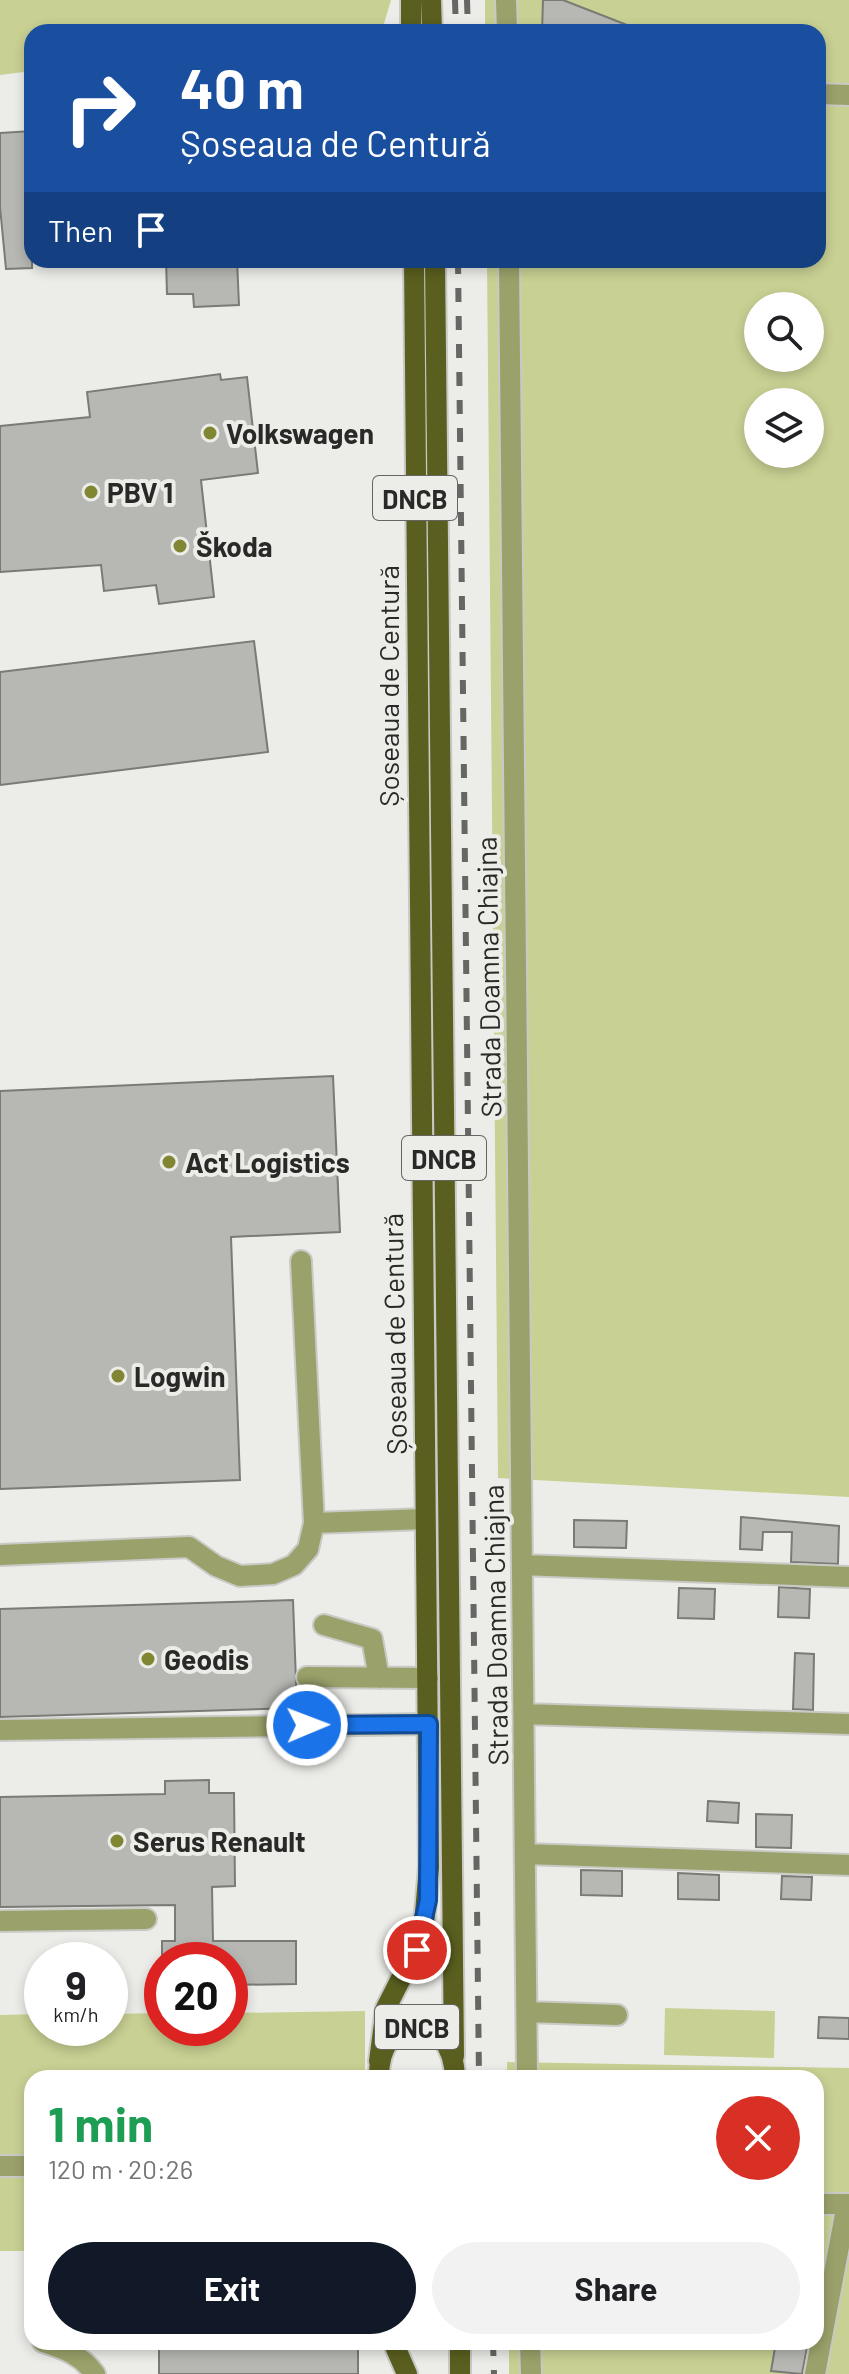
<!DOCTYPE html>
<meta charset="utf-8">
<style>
body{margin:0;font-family:Barlow,sans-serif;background:#f2f2f2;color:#202124;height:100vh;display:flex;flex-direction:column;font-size:30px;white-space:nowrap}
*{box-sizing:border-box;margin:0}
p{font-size:26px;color:#757577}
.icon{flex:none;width:44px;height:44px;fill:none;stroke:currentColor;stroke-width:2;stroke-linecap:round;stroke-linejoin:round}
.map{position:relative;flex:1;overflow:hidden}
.side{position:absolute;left:24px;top:2070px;width:800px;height:280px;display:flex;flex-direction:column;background:#fff;border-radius:24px;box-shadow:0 4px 12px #0003}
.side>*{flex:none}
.banner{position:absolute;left:24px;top:24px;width:802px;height:244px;border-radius:24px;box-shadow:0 4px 12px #0003;background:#1a4fa0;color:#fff;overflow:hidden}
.fabs{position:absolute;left:744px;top:292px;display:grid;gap:16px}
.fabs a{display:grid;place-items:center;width:80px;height:80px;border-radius:50%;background:#fff;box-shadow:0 4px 12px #0003;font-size:40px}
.speed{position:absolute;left:24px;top:1942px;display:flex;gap:16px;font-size:40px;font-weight:700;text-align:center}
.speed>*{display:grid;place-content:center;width:104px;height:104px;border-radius:50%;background:#fff;box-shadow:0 4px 12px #0003;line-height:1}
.speed small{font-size:20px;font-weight:400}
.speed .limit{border:12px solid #d22;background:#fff;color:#111}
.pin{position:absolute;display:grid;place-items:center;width:68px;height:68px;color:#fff;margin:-34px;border:4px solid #fff;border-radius:50%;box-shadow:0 2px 8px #0007}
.me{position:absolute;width:88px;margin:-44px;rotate:89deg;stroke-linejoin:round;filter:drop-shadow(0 0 6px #0008)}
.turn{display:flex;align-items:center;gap:28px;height:168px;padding:0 24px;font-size:36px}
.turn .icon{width:104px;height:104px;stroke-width:2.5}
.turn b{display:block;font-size:56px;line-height:68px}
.then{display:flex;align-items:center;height:76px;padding:0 24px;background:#0003;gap:16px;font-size:30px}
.round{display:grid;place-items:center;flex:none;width:84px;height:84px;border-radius:42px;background:#f2f2f2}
.summary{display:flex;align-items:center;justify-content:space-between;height:136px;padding:0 24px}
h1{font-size:48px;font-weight:700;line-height:60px;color:#1e9e55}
.button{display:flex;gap:16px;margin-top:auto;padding:16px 24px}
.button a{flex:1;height:92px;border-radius:48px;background:#111827;color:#fff;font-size:32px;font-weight:700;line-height:92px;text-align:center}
.button a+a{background:#f2f2f2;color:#202124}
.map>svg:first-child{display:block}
.green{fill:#c9d093;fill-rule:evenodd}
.building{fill:#b7b7b3;stroke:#7a7b76;stroke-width:2}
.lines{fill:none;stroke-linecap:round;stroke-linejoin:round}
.minor-casing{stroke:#c9cac5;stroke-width:24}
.major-casing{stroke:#c9cac5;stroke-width:24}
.minor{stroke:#9ba16a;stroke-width:20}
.major{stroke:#5a5f1f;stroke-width:20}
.rail{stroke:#666664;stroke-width:6;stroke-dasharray:14 14;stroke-linecap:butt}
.route-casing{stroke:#114b97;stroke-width:20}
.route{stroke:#1a73e8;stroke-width:14}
.poi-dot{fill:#808632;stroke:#ecede8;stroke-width:3}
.labels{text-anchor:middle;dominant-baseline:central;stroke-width:8;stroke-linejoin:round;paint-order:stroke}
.shield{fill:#ecede8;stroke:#646461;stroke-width:2}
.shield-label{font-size:26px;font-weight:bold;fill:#292927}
.poi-label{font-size:28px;font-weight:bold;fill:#292927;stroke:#ecede8;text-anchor:start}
.street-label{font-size:28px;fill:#292927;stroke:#ecede8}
</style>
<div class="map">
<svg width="849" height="2374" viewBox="0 0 849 2374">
<rect width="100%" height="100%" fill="#ecede8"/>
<!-- green -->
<path class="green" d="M0 0H391L383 27 343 32H32V71L0 75Z
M485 0H849V1497L498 1478 487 260H818V32H485ZM758 306H810V358H758ZM758 402H810V454H758Z
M665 2008 775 2011 774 2058 664 2055Z
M365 2011V2078H32V2251H0V2015L42 2014V2028H110V2014L162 2013V2028H230V2013Z
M507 2062 849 2068V2374H509V2342H816V2078H507Z"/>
<!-- building -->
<path class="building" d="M543 0H563L645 32H542Z
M32 131V268L6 269 0 207V133Z
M166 260H237L239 305 194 307 193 294H167Z
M220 374 221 380 247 377 258 473 201 480 214 597 159 604 156 585 104 591 101 565 0 572V426L90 417 87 392Z
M254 641 268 752 0 785V672Z
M333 1076 340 1232 231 1237 240 1480 0 1489V1091Z
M741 1517 839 1526 838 1564 791 1562 792 1532H763L762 1550 740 1549Z
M574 1520 627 1521 626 1548 574 1547Z
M779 1587 810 1589 809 1618 778 1617Z
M679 1588 715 1589 714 1619 678 1618Z
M293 1600 297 1708 0 1717V1609Z
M795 1653 814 1654 813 1710 793 1709Z
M209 1780V1793H234L235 1886 212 1887 213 1941H296V1984L230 1985V1960H162V1941H175V1905L0 1907V1797L165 1794V1781Z
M708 1801 739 1803 738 1823 707 1821Z
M756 1814 792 1815 791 1848 756 1847Z
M581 1870 622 1871V1896L581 1895Z
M678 1873 719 1875V1900L678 1899Z
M782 1876 812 1877 811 1900 781 1899Z
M819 2017 849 2018V2039L818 2038Z
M159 2342H358V2374H159Z
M776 2342H808L802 2374 771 2371Z"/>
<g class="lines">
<defs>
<path id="minor" d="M506 0 507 32
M818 94 849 95
M509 260 527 2078
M314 1523 425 1519
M0 1555 189 1547 216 1566 240 1576 273 1574 294 1565 308 1549 314 1523 301 1261
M522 1565 849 1577
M324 1625 372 1639 379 1678
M307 1677 428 1678
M524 1714 849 1724
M0 1730 429 1724
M525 1854 849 1865
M0 1921 146 1919
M527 2012 617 2015
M0 2166H32
M816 2204H849
M43 2342C65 2349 81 2355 95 2374
M530 2342 531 2374
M815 2374 847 2204"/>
<path id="major" d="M411 0V32
M431 0 432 32
M435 260 454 2056
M379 2061 386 2008 423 1935 429 1867 414 260
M379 2078C378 2010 453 2007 455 2078
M393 2342 407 2374
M460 2374V2342"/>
</defs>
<!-- minor casing -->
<use href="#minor" class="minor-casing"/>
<!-- major casing -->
<use href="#major" class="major-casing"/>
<!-- minor -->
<use href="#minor" class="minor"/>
<!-- major -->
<use href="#major" class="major"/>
<!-- rail -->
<path class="rail" d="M455 0 456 32
M467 0 468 32
M458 260 479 2078
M493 2342 494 2374"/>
</g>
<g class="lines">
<defs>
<path id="route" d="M307 1725 429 1724 428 1900 417 1950"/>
</defs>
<!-- route casing -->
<use href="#route" class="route-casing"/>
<!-- route -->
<use href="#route" class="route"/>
</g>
<!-- markers -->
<g class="poi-dot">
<circle cx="210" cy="433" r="8"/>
<circle cx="91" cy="492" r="8"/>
<circle cx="180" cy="546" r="8"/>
<circle cx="169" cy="1162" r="8"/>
<circle cx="118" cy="1376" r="8"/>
<circle cx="148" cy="1659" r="8"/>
<circle cx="117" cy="1841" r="8"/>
</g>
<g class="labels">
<!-- shield labels -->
<g class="shield">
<rect x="373" y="476" width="84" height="44" rx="6"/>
<rect x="402" y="1136" width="84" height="44" rx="6"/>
<rect x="375" y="2005" width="84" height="44" rx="6"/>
</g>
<g class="shield-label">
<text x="415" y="498">DNCB</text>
<text x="444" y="1158">DNCB</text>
<text x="417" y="2027">DNCB</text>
</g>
<!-- poi labels -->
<g class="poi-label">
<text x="226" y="433">Volkswagen</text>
<text x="107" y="492">PBV 1</text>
<text x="196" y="546">Škoda</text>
<text x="185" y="1162">Act Logistics</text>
<text x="134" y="1376">Logwin</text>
<text x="164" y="1659">Geodis</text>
<text x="133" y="1841">Serus Renault</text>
</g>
<!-- street labels -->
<g class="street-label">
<text transform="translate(388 686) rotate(-90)">Șoseaua de Centură</text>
<text transform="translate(488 977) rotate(-91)">Strada Doamna Chiajna</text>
<text transform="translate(394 1334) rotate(-91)">Șoseaua de Centură</text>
<text transform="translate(495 1625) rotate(-91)">Strada Doamna Chiajna</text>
</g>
</g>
</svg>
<div class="fabs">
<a><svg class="icon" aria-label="search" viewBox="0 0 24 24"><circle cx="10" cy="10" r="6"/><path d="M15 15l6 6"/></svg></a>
<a><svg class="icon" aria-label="layers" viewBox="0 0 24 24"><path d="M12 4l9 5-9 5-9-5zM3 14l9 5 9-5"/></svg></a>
</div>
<div class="speed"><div>9<small>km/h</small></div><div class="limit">20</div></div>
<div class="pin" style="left:417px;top:1950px;background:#d93025"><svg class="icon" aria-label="arrive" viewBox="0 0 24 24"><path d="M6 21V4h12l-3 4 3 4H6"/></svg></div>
<svg class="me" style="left:307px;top:1725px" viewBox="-20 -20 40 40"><circle r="17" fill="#1a73e8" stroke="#fff" stroke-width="3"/><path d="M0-11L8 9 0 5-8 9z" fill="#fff"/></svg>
<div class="banner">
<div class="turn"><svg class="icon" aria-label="right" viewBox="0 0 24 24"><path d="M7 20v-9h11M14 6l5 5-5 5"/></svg><div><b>40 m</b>Șoseaua de Centură</div></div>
<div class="then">Then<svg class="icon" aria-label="arrive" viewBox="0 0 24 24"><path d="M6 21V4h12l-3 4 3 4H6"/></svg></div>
</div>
<section class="side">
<div class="summary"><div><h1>1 min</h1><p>120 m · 20:26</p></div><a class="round" style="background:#d93025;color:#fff"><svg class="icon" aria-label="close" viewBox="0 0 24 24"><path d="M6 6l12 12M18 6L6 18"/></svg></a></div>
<div class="button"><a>Exit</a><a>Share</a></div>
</section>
</div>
